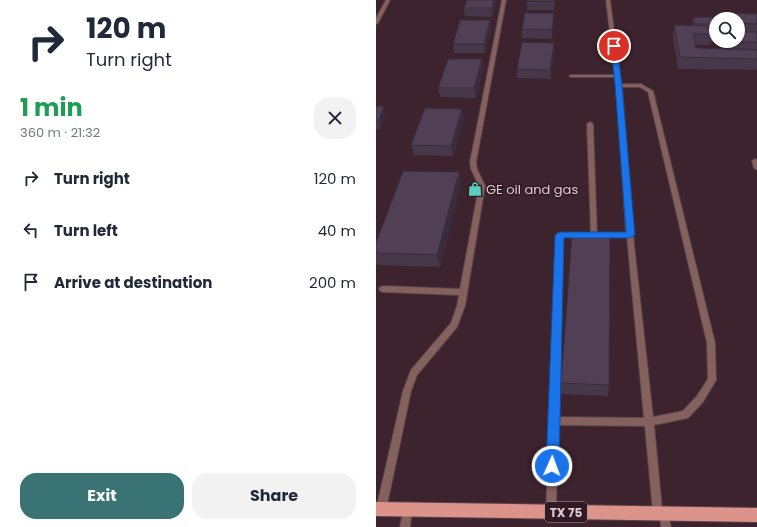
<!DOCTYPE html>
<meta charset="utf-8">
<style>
body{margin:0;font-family:Poppins,sans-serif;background:#f2f2f3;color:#1f2937;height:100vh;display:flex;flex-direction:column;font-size:15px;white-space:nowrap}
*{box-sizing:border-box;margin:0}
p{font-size:13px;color:#747a83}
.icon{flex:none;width:22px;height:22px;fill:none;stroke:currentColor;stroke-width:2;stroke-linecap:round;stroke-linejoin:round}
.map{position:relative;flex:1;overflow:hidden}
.details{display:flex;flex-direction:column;background:#fff;width:376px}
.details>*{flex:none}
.top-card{background:#fff;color:#1f2937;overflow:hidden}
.buttons{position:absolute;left:333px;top:12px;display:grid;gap:8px}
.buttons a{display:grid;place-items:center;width:36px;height:36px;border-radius:50%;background:#fff;box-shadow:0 1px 3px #0004;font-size:20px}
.pin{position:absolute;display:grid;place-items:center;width:34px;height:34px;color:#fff;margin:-17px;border:2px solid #fff;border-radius:50%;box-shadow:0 1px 4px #0007}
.me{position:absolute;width:44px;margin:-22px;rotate:2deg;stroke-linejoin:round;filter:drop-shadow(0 0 3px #0008)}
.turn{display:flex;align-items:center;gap:14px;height:84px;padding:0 20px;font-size:18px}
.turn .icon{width:52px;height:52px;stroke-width:2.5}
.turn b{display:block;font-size:28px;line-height:34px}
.round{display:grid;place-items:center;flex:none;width:42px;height:42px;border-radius:16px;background:#f2f2f3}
.headline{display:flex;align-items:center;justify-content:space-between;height:68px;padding:0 20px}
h1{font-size:24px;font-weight:700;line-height:30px;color:#1e9e55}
.button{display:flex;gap:8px;margin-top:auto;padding:8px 20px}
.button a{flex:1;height:46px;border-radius:16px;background:#397374;color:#fff;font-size:16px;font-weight:700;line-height:46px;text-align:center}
.button a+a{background:#f2f2f3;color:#1f2937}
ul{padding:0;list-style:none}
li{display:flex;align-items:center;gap:12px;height:52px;padding:0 20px}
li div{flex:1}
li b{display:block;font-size:15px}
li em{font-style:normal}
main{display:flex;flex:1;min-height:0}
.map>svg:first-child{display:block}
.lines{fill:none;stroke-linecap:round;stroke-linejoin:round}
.service-casing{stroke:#59424b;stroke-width:2}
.minor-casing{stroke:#59424b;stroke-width:2}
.primary-casing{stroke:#59424b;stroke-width:2}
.service{fill:#84615c;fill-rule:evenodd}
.minor{fill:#84615c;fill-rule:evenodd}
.primary{fill:#dc948a;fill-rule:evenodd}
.wall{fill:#463749}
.shaded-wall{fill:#392d3c}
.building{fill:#514055;stroke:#392d3c}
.route{fill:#1a73e8;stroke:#114b97}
.labels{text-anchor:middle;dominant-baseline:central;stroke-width:3;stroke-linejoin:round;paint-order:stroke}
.shield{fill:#311a24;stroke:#aa979e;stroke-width:1}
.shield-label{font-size:12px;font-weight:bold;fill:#decdd3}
.poi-label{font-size:13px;fill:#decdd3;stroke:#311a24;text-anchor:start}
</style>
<main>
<section class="details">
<div class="top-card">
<div class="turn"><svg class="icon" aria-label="right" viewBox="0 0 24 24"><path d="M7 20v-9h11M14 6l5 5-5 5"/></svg><div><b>120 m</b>Turn right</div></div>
</div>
<div class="headline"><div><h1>1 min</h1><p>360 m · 21:32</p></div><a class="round"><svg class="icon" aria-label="close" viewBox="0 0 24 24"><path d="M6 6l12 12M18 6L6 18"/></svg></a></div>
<ul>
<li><svg class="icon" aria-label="right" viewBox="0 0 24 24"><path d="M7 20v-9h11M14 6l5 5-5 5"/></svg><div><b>Turn right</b></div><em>120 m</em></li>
<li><svg class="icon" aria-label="left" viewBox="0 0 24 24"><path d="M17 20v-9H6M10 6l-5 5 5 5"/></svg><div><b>Turn left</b></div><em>40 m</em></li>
<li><svg class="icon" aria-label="arrive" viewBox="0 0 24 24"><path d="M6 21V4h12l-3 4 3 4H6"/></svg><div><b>Arrive at destination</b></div><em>200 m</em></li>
</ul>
<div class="button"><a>Exit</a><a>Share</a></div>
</section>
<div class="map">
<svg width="381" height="527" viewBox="0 0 381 527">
<rect width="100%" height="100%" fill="#3c232d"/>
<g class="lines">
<defs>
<path id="service" d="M126 0H130L100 162 101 169 109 186 89 306 81 327 41 375 35 391 10 510 8 513 5 515 2 513 0 510 27 391 35 370 75 323 81 306 83 295 7 292 4 291 3 289 4 287 7 286 84 289 103 186 95 169 94 162Z
M230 0H234L245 84H265L277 91 339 343 340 380 327 402 312 418 278 425 286 509 288 508 291 510 295 527H285L284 517 282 518 279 516 277 513 269 426 182 425 180 511 178 514 175 516 172 514 170 511 181 235 182 233H205L208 235 205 237H187L182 417 268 418 251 237H226L223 235 226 233H250L240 77H195L193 76 195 75H239ZM246 87H264L272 92 331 343 332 379 321 396 307 411 277 417 257 235Z
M214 122 217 124 221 235 218 237 215 235 211 124Z
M379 159 381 160V170L378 168 376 161Z
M31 504 34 506 36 509 34 527H24L28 506Z"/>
<path id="minor" d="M10 0H14L2 23 0 24V18Z"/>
<path id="primary" d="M0 502 381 508V522L0 516Z"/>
</defs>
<!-- service casing -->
<use href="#service" class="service-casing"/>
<!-- minor casing -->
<use href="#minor" class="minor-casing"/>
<!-- primary casing -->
<use href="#primary" class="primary-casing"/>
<!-- service -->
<use href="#service" class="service"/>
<!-- minor -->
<use href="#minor" class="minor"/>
<!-- primary -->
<use href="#primary" class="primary"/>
</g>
<!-- wall -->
<path class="wall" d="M121 0 116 17 89 16 88 8Z
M179 0 178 10H151V1Z
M178 13V22L176 39 146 38V29Z
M345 13 381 14V70L302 69 297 37 298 25 317 26 316 23 317 17 339 24 338 30H336L337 34 335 45H319L320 48 353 49 351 41H362V19H344Z
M115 29 109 53H78L77 44Z
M178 52 175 79 141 78V69Z
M106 59 107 68 100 98 64 97 62 88Z
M0 106 10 113 4 129H0Z
M88 119 77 156 38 155 35 145Z
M83 172 85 185 64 267 1 265 0 263V243Z
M185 383 233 385 232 396 185 394Z"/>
<!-- shaded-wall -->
<path class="shaded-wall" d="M118 0H121L116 17V8Z
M178 0H179L178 10Z
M178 13V22L176 39V30Z
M114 20 115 29 109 53 108 44Z
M178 43V52L175 79 174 70Z
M106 59 107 68 100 98 98 88Z
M8 106 10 113 4 129 2 122Z
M86 109 88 119 77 156 75 146Z
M83 172 85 185 64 267 61 255Z"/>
<!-- building -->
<path class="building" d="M91 0H118L116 8H88Z
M151 0H178V2L151 1Z
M149 13H178L176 30 146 29Z
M345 13 381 14V24L362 23V19H347Z
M317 17H336L339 24H319Z
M84 20H114L108 44H77Z
M298 25 329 26 330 28H335L337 34H317L320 48 381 50V59L304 57Z
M362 32H381V42H356V41H362Z
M146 42 178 43 174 70 141 69Z
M72 59H106L98 88H62Z
M0 106H8L2 122H0Z
M49 108 86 109 75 146 35 145Z
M27 171 83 172 61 255 0 253V243Z
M196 233 234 234 233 385 185 383Z"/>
<!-- route -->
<path class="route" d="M238 44 241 46 246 85 259 235 254 238H188L183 466 181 470 176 472 172 470 170 466 179 235 184 232H250L239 85 235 46Z"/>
<!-- icons -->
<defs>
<symbol id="shop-bare" viewBox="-9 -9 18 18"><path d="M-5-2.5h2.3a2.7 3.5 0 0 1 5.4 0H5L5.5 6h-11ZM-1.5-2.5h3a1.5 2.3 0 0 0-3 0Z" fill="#58cebf" stroke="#311a24" stroke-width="2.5" paint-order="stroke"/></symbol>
</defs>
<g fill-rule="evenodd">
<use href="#shop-bare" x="89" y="179" width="20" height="20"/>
</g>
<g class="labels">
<!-- shield labels -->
<rect class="shield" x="169" y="502" width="42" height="20" rx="3"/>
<g class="shield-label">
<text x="190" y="512">TX 75</text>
</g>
<!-- poi labels -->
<g class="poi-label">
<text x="110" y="189">GE oil and gas</text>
</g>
</g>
</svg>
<div class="buttons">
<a><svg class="icon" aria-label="search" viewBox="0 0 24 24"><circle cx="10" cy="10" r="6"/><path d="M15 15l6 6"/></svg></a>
</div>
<div class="pin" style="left:238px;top:46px;background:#d93025"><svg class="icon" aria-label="arrive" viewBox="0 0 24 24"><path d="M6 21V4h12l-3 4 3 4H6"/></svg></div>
<svg class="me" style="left:176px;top:466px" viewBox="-20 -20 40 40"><circle r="17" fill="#1a73e8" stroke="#fff" stroke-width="3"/><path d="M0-11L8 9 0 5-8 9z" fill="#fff"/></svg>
</div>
</main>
